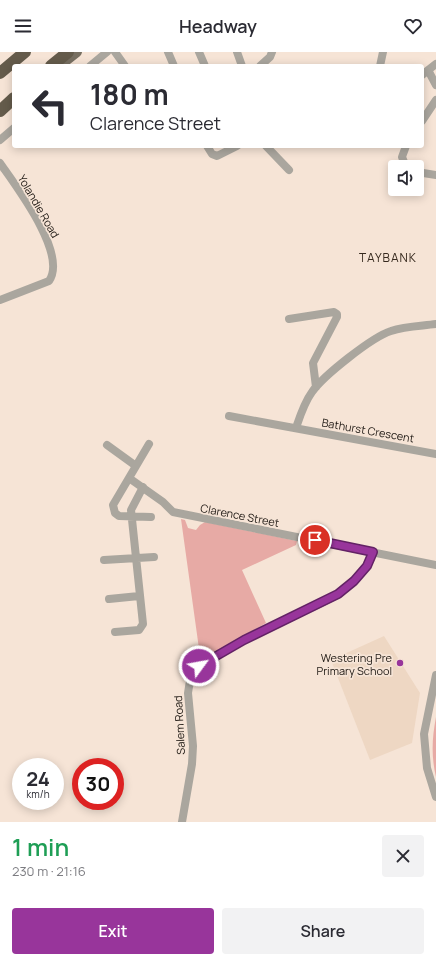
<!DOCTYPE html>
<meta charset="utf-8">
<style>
body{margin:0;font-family:Manrope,sans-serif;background:#f2f2f3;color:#2b2b33;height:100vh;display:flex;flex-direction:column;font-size:15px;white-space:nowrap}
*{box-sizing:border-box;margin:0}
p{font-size:13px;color:#7c7c81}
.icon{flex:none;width:22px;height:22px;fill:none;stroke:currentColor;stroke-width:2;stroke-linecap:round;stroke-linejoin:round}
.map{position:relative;height:770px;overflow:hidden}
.panel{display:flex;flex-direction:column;background:#fff;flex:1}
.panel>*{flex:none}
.banner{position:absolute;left:12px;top:12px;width:412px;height:84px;border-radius:4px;box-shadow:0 2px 10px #0003;background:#fff;color:#2b2b33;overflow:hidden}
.buttons{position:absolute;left:388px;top:108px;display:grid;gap:8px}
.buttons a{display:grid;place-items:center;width:36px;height:36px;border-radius:4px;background:#fff;box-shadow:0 2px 10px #0003;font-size:20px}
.speed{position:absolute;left:12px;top:706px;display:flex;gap:8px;font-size:20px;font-weight:700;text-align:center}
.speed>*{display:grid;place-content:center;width:52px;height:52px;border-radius:50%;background:#fff;box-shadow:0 2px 10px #0003;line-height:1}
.speed small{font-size:10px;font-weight:400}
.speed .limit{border:6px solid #d22;background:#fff;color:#111}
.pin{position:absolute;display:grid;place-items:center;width:34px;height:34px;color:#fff;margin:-17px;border:2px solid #fff;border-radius:50%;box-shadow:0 1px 4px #0007}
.me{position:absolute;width:44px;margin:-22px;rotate:58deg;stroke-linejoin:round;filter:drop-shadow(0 0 3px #0008)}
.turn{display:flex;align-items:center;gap:14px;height:84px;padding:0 12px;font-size:18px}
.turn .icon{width:52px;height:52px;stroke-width:2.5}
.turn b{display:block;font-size:28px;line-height:34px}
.round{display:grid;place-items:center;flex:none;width:42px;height:42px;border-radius:4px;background:#f2f2f3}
.headline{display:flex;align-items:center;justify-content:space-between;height:68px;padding:0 12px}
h1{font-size:24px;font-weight:600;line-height:30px;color:#1e9e55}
.cta{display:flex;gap:8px;margin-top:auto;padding:8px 12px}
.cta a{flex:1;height:46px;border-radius:4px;background:#98359b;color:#fff;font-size:16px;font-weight:600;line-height:46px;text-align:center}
.cta a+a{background:#f2f2f3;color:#2b2b33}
header{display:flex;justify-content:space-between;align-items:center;height:52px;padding:0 12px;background:#fff;font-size:18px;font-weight:600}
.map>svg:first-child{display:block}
.built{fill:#eed7c3}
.green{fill:#e7aaa5}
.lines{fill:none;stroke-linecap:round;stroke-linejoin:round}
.minor{stroke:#aaa69e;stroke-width:8}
.major{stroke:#776f61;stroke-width:10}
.highway{stroke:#645b4b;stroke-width:12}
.route-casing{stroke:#632265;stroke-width:10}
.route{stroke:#98359b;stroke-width:7}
.poi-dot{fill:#98359b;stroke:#f6e4d6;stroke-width:1.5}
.labels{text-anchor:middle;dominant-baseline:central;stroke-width:3.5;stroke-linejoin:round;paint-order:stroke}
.street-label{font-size:11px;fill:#1f1914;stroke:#f6e4d6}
.poi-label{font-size:11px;fill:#1f1914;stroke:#f6e4d6;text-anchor:end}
.neighbourhood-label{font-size:12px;letter-spacing:1px;fill:#36291e;stroke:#f6e4d6}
</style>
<header><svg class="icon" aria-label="menu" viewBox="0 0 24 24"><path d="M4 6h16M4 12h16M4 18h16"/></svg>Headway<svg class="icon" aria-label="heart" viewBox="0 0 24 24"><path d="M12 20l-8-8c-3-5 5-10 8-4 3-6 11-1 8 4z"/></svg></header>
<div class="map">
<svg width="436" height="770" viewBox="0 0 436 770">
<rect width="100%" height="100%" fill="#f6e4d6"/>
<!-- built -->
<path class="built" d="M384 584 420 641 412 691 370 708 331 608Z"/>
<!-- green -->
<path class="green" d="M181 467 185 468 188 476 196 478 200 473 205 470 297 489 296 493 242 518 266 571 198 610 200 604Z
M436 665V725C431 704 432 686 436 665Z"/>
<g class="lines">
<!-- minor -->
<path class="minor" d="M115 0 125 14
M168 0 174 14
M199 0 205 14
M237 0 242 14
M90 14 107 0
M260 14 270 5 272 0
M380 14 383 0
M428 18 436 33
M422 23 436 12
M422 69 436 48
M0 88 14 76
M207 94 212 102 217 104 237 94
M266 94 289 118
M406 94 402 105 406 115
M0 111C16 134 68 202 49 229L0 248
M417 120 436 123
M289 267 334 260 337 262V265L313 311 316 335
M229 364 436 402
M296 376C300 364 304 351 312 340 323 324 372 285 391 279 405 274 421 274 436 272
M149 392 113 453 115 461 119 464 151 465
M107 393 136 414
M129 426 163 450 173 460 436 513
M104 508 154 505
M109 547 139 544
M115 580 139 578 143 572 131 458 143 435
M436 623 424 682 427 716 436 745
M182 770 192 712 193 694 188 641 191 622 206 609 244 588 338 543 354 529 367 514 373 500"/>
<!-- major -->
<path class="major" d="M63 11 77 0"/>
<!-- highway -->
<path class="highway" d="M51 14 68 0
M0 21 25 0
M0 59 14 46"/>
</g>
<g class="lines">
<defs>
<path id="route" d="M199 614 244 588 338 542 354 529 367 514 373 500 315 488"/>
</defs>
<!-- route casing -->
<use href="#route" class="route-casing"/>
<!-- route -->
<use href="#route" class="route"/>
</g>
<!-- markers -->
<circle class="poi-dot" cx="400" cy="611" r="4"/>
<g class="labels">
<!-- street labels -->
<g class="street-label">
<text transform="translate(39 154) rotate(60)">Yolandie Road</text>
<text transform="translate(368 378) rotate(10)">Bathurst Crescent</text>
<text transform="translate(240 463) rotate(11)">Clarence Street</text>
<text transform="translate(179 673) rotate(-93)">Salem Road</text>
</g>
<!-- poi labels -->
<g class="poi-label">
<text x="392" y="605">Westering Pre<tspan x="392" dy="13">Primary School</tspan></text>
</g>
<!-- neighbourhood labels -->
<g class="neighbourhood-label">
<text x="388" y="205">TAYBANK</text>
</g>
</g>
</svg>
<div class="buttons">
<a><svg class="icon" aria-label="sound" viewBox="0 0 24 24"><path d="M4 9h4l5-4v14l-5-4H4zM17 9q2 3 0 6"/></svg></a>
</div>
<div class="speed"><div>24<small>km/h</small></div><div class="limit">30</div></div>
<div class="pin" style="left:315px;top:488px;background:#d93025"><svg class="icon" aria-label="arrive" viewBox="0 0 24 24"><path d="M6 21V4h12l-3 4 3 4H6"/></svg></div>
<svg class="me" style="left:199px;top:614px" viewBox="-20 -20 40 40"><circle r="17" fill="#98359b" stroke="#fff" stroke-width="3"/><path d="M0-11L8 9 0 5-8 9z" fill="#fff"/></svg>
<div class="banner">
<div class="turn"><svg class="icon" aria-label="left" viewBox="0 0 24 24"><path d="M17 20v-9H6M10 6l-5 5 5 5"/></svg><div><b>180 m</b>Clarence Street</div></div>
</div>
</div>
<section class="panel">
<div class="headline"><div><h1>1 min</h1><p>230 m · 21:16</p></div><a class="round"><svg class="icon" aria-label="close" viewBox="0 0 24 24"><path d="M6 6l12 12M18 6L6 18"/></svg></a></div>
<div class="cta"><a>Exit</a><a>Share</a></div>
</section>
